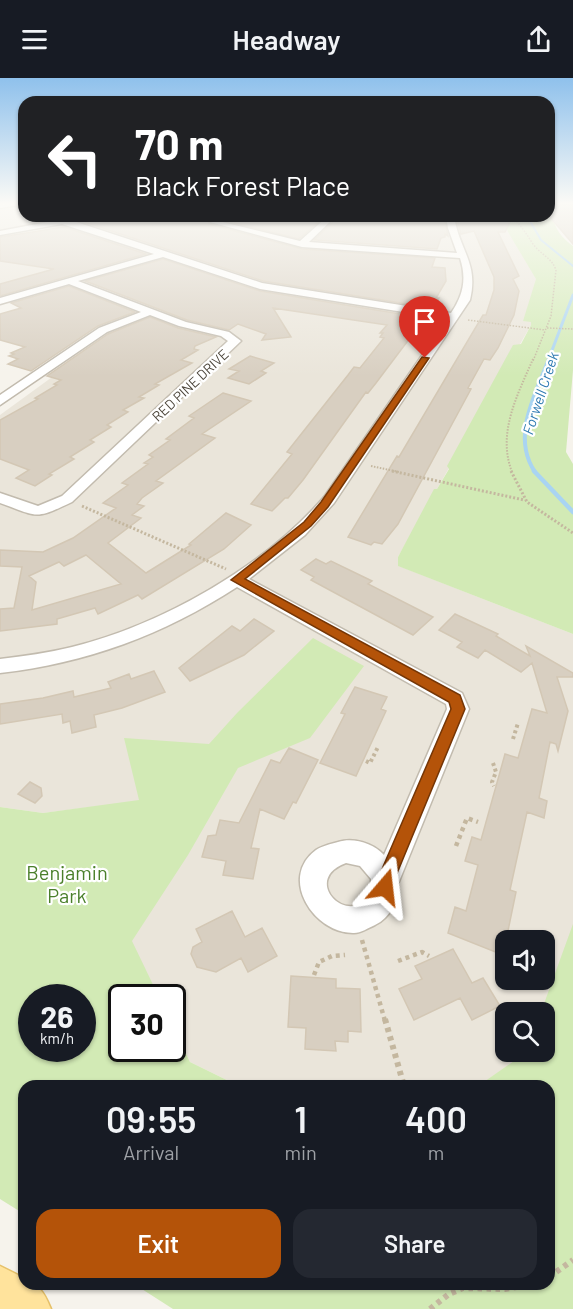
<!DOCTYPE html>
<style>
body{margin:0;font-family:Barlow,sans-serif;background:#242831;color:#f1f3f6;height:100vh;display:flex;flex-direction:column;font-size:22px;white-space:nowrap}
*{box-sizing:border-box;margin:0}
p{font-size:20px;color:#9ea1a6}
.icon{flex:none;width:33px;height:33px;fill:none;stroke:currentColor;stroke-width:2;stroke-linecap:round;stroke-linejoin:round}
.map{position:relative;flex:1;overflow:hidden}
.side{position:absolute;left:18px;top:1002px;width:537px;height:210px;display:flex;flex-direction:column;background:#171b24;border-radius:18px;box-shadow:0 2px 4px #0004}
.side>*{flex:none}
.hud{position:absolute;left:18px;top:18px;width:537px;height:126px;border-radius:18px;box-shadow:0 2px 4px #0004;background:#202124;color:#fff;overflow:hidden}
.fabs{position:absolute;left:495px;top:852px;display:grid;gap:12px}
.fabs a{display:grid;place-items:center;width:60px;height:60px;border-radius:12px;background:#171b24;box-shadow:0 2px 4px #0004;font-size:30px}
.speed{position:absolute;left:18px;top:906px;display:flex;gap:12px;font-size:30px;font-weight:700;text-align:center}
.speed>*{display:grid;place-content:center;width:78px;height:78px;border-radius:50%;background:#171b24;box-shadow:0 2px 4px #0004;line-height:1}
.speed small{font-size:15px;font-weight:400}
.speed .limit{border:3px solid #111;border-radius:9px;background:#fff;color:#111}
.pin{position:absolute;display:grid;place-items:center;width:51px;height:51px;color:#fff;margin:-62px -26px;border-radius:50% 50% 50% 0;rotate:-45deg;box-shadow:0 0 6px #0007}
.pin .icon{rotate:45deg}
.me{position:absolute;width:66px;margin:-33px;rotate:17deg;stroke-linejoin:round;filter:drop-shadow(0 0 4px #0008)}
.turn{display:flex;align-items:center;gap:21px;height:126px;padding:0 18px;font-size:27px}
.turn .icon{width:78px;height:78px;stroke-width:2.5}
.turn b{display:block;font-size:42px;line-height:51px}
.eta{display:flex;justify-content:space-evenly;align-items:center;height:102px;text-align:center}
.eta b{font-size:36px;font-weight:600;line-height:42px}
.cta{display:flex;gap:12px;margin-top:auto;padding:12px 18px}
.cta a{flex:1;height:69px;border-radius:18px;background:#b45309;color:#fff;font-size:24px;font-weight:600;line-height:69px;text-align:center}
.cta a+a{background:#242831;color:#f1f3f6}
header{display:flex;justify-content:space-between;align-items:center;height:78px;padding:0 18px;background:#171b24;font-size:27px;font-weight:600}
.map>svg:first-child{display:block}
.residential{fill:#eae5da;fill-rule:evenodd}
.green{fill:#d2eab5;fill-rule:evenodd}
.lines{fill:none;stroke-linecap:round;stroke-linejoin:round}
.stream-far3{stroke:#a9d4f2;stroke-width:2}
.stream-far2{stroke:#a9d4f2;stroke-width:3}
.stream-far1{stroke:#a9d4f2;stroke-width:4}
.stream{stroke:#a9d4f2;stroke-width:4.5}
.building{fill:#d8cfc1;stroke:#d3c7b4;stroke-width:1.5;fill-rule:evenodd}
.minor-casing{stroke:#c2bbae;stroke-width:3}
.major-casing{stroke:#e6c16a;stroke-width:3}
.path-far5{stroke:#c4b79f;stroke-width:1.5;stroke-dasharray:1.5 1.5;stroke-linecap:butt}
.path-far4{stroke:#c4b79f;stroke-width:2;stroke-dasharray:1.5 1.5;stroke-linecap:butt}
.path-far3{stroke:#c4b79f;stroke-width:3;stroke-dasharray:2 2;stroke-linecap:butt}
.path-far2{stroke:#c4b79f;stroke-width:4;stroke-dasharray:3 3;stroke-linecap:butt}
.path-far1{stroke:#c4b79f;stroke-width:4.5;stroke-dasharray:4 4;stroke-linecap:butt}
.path{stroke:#c4b79f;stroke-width:6;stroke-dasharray:4.5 4.5;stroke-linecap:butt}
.minor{fill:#fff;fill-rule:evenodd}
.major{fill:#ffe39c;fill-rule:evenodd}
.route{fill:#b45309;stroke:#753606;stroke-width:1.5}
.labels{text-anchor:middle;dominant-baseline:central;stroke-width:4.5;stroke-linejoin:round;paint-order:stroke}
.far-street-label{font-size:14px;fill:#4b4439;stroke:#fff}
.far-water-label{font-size:15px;font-style:italic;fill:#2e7ab2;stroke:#fff}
.near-park-label{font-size:20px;fill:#4a7f2a;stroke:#fff}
</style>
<header><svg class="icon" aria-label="menu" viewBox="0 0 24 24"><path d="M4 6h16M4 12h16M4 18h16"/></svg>Headway<svg class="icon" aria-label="share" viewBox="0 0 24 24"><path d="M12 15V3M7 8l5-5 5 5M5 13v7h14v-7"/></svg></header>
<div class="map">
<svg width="573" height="1231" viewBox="0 0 573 1231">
<rect width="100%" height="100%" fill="#f6f3ec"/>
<!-- residential -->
<path class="residential" d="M0 126H24V138H73L0 153Z
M97 138H505L538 197 531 247 398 479 399 488 573 556V853L542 934H506V974H527L526 976 478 1008H239L190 984 173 948 172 920 159 919 131 864 140 723 43 735 0 729V337L114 254 166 232 72 198 0 219V159L25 156ZM506 862H544V902H506Z"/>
<!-- green -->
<path class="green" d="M549 126H556C548 143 559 158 573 168V292L566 374 573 386V556L398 488V479L434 411H437L449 391 447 388 513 267 521 266 531 247V244L523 243 536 201 508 154 502 138H549Z
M313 560 364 588 310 660 238 690 188 777 132 863 159 919 122 920V970H172L173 948 190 984 239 1008H24V1136L0 1121V729L43 735 139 722 124 660 209 666 237 635ZM32 920H82V970H32Z
M573 846V1231H173L134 1206H549V1008H478L527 974H544V934H541Z"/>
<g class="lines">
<!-- stream-far3 -->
<path class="stream-far3" d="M527 138 541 162 573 188"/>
<!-- stream-far2 -->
<path class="stream-far2" d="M548 283 573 217"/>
<!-- stream-far1 -->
<path class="stream-far1" d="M535 394C511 359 535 317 549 281"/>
<!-- stream -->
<path class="stream" d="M534 393 573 434"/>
</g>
<!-- building -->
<path class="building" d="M549 126H573V166L549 138Z
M110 138 323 140 299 161 215 140 208 143 209 146 302 171 435 180 432 189 445 190 446 203 436 220H439L432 230 263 203 84 144Z
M351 138H444L448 158 445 156V159L441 160 437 171 314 162 335 142 346 143Z
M456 138H513L505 154H498L519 198 513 201 519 213 514 237 498 270 490 282 484 281 468 310 471 311 398 446 382 466 374 464 371 467 348 459 397 378 399 379 483 237H486L494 212V199L474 153 461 156Z
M64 149 146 176 0 218V206L54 191 0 183V159Z
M163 181 260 213 425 240 376 305 368 315 366 314 303 402 288 420H285L272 433 251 426 292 376 287 374 348 297 354 289 360 290 384 260 380 259 383 255H380L387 247 273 230 291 259 262 262 266 256 238 246 229 252 187 242 85 203Z
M69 208 135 234 98 248 31 293 8 286 18 281 9 278 14 276 11 275 25 269 0 262V236L21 230 11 225Z
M150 239 178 250 216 259 195 268 194 271 198 272 181 282 192 285 155 306 159 307 139 319 144 320 123 332 128 334 107 347 111 349 90 362 94 364 70 379 74 381 49 396 52 397 35 408 16 400 29 392 0 381V342L38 321 35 320 57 307 54 306 61 302 47 298 108 256Z
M250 278 274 285 261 293 266 295 249 306 228 300 239 293 229 291Z
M223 315 251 323 202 356 215 360 156 403 163 405 142 420 137 426 144 428 132 437 141 440 108 465 146 495 191 467 189 466 226 435 251 447 224 471 142 521 138 517 98 536 95 530 57 541V546L0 553V531L14 530 22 489 0 488V472L43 474 73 460 116 430 103 425 128 407 122 405 148 386 144 385 153 379 149 377 170 362 166 361 194 340 189 338ZM86 477 121 506 32 532 36 504 29 498 59 484 64 488Z
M316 481 326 486 331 483 372 503 368 506 433 539 413 557 311 502 314 499 301 492Z
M455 536 498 556 496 558 530 578 526 568 573 595V599H557L568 633 558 673 556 666 550 664 539 720 547 723 544 740 527 734 510 812 516 814 503 877 448 855 455 829 466 833 478 787 465 783 472 759 481 762 505 676 518 680 532 631 547 635 532 585 521 594 485 572 478 580 457 569 462 564 439 552Z
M254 541 274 553 244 577 190 603 179 590 232 548 240 553Z
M154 593 165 614 122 630 94 637 96 649 72 655 70 643 63 645 62 636 0 646V626L43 620 73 613 74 619 111 610 108 604 129 596 131 601Z
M355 609 387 619 381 631 386 633 356 698 320 685 345 636 341 635Z
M289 670 318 682 296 725 293 724 284 741 260 731 251 770 259 771 253 801 223 797 226 783 202 779 208 758 216 757 220 742 239 745 271 682 280 685Z
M30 704 41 710 42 718 35 725 18 716Z
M232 833 245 859 262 850 277 878 248 894 241 880 216 894 197 889 191 876 193 869 202 864 196 851Z
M453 871 472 905 483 900 500 928 472 942 460 920 414 942 399 911 422 901 415 888Z
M291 898 336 901V910L360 911 361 954 348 953V964L335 963 336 973 305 971 306 950 288 949Z"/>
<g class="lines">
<defs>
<path id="minor" d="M0 126H24L0 130Z
M43 138 67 141 262 205 451 235C463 218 467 201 460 180L302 169 210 144 214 142 300 163 328 138H336L309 164 457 175 448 150 446 138H454C459 172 479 185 470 222L334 425 305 457 249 501 462 615 469 631 398 806C398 823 390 840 375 847 368 850 361 855 354 855 314 856 278 800 316 772 322 768 331 766 338 764 353 759 373 765 384 777L447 631 446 626 237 509C163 557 87 585 0 595V581C24 578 48 575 72 569 161 547 264 489 324 419L447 241 260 211 163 179 78 203 186 244 229 254 241 263 72 424C34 442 39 439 0 425V415L38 428 62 418 228 263 221 258 179 248 150 237 107 254 0 327V317L99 250 141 234 69 206 0 226V220L154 176 62 146 0 157V153L53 143ZM346 785 360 788 371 801V817C346 850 301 801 346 785Z"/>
<path id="major" d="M0 1188 24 1200V1206C41 1206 45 1217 51 1231H0Z"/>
</defs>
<!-- minor casing -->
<use href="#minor" class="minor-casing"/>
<!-- major casing -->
<use href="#major" class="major-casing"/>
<!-- path-far5 -->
<path class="path-far5" d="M190 138 200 141
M515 138V142C523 150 527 157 533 166 540 176 552 180 556 192L551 238 533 283
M468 242 545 252
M547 250 573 251"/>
<!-- path-far4 -->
<path class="path-far4" d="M371 388 399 394
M512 394C497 355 517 318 533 281"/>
<!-- path-far3 -->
<path class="path-far3" d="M392 393 524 422
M511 393 527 424 573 455
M82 428 226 491"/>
<!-- path-far2 -->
<path class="path-far2" d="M513 661 518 645
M366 683 370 685 378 669
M493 685 496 694 492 704 494 708"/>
<!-- path-far1 -->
<path class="path-far1" d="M456 768 467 740 478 744
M362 862 385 943
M398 883 422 874 429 878
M314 897 319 884 332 878 345 877"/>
<!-- path -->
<path class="path" d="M385 941 404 1008
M549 1199 573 1182
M430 1231 449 1216 463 1210 505 1211 535 1206"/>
<!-- minor -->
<use href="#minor" class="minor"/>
<!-- major -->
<use href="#major" class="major"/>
</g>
<!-- sky -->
<linearGradient id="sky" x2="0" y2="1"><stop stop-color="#8fc1ec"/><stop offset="0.42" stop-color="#fbfaf6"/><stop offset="1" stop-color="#fbfaf6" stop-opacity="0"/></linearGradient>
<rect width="573" height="298" fill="url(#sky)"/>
<!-- route -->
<path class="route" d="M422 279 429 280 328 429 311 448 245 501 460 617 465 631 393 805 391 815 385 817 379 815 376 805 451 631 449 624 231 502 304 444 321 424Z"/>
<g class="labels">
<!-- far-street labels -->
<g class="far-street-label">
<text transform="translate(190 307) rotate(-43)">RED PINE DRIVE</text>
</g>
<!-- far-water labels -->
<g class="far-water-label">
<text transform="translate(540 315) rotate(-72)">Forwell Creek</text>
</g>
<!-- near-park labels -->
<g class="near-park-label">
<text x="67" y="794">Benjamin<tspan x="67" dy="23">Park</tspan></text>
</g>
</g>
</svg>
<div class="fabs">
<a><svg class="icon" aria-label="sound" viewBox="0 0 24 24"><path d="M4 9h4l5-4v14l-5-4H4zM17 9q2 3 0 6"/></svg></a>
<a><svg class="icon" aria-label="search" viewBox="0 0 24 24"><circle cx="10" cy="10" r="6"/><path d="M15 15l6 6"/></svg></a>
</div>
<div class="speed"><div>26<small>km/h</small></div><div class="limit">30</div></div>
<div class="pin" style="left:425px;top:280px;background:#d93025"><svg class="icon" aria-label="arrive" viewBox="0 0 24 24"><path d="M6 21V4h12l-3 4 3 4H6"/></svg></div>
<svg class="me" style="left:385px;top:809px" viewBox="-20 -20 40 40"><path d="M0-17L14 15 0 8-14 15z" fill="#b45309" stroke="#fff" stroke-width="4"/></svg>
<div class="hud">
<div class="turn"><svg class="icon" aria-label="left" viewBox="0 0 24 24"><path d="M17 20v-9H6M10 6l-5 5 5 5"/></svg><div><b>70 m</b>Black Forest Place</div></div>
</div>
<section class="side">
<div class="eta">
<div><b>09:55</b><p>Arrival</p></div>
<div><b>1</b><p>min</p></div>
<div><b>400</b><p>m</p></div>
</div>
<div class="cta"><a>Exit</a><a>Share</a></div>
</section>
</div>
